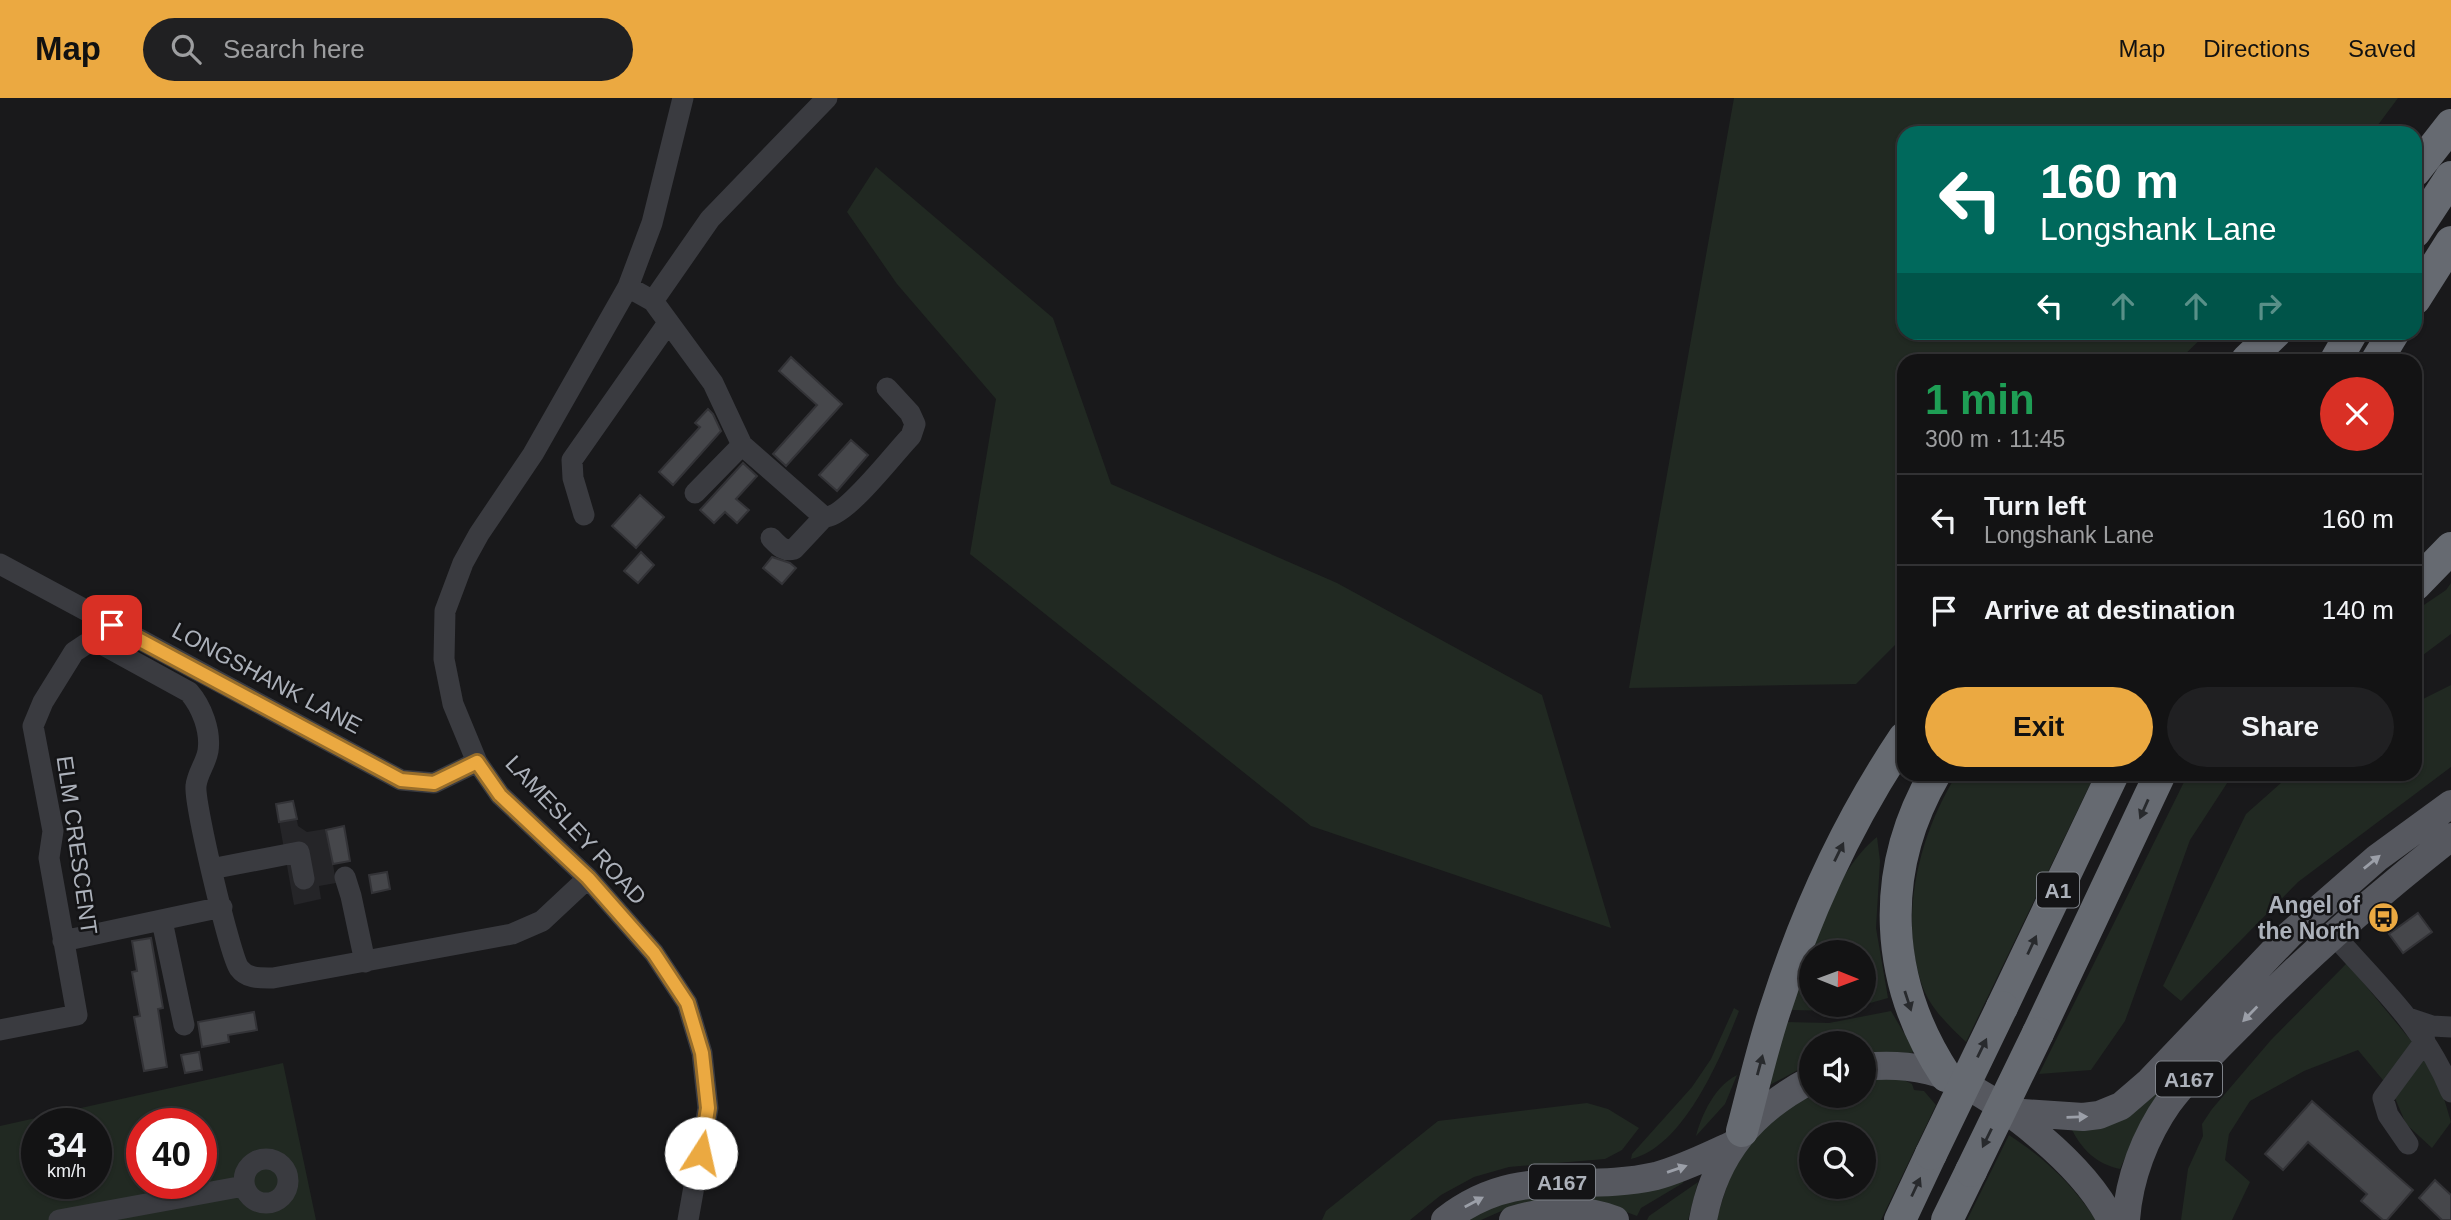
<!DOCTYPE html>
<meta charset="utf-8">
<style>
body{margin:0;font-family:Helvetica,sans-serif;background:#202022;color:#f1f3f6;height:100vh;display:flex;flex-direction:column;font-size:26px;white-space:nowrap}
*{box-sizing:border-box;margin:0}
p{font-size:23px;color:#9d9ea0}
.icon{flex:none;width:38px;height:38px;fill:none;stroke:currentColor;stroke-width:2;stroke-linecap:round;stroke-linejoin:round}
.map{position:relative;flex:1;overflow:hidden}
.details{position:absolute;left:1897px;top:256px;width:525px;height:427px;display:flex;flex-direction:column;background:#131314;border-radius:21px;box-shadow:0 2px 5px #0004,0 0 0 2px #323234}
.details>*{flex:none}
.top-card{position:absolute;left:1897px;top:28px;width:525px;height:214px;border-radius:21px;box-shadow:0 2px 5px #0004,0 0 0 2px #323234;background:#00695c;color:#fff;overflow:hidden}
.needle{width:46px;rotate:91deg}
.fabs{position:absolute;left:1799px;top:842px;display:grid;gap:14px}
.fabs a{display:grid;place-items:center;width:77px;height:77px;border-radius:50%;background:#131314;box-shadow:0 2px 5px #0004,0 0 0 2px #323234;font-size:35px}
.speed{position:absolute;left:21px;top:1010px;display:flex;gap:14px;font-size:35px;font-weight:700;text-align:center}
.speed>*{display:grid;place-content:center;width:91px;height:91px;border-radius:50%;background:#131314;box-shadow:0 2px 5px #0004,0 0 0 2px #323234;line-height:1}
.speed small{font-size:18px;font-weight:400}
.speed .limit{border:10px solid #d22;background:#fff;color:#111}
.pin{position:absolute;display:grid;place-items:center;width:60px;height:60px;color:#fff;margin:-30px;border-radius:14px;box-shadow:0 4px 10px #0006}
.me{position:absolute;width:77px;margin:-38px;rotate:10deg;stroke-linejoin:round;filter:drop-shadow(0 0 5px #0008)}
.turn{display:flex;align-items:center;gap:24px;height:147px;padding:0 28px;font-size:32px}
.turn .icon{width:91px;height:91px;stroke-width:2.5}
.turn b{display:block;font-size:49px;line-height:60px}
.lanes{display:flex;align-items:center;height:66px;padding:0 28px;background:#0003;justify-content:center;gap:35px;direction:ltr}
.lanes .off{opacity:.35}
.round{display:grid;place-items:center;flex:none;width:74px;height:74px;border-radius:37px;background:#202022}
.headline{display:flex;align-items:center;justify-content:space-between;height:119px;padding:0 28px}
h1{font-size:42px;font-weight:700;line-height:52px;color:#1e9e55}
.action{display:flex;gap:14px;margin-top:auto;padding:14px 28px}
.action a{flex:1;height:80px;border-radius:42px;background:#eba941;color:#111;font-size:28px;font-weight:700;line-height:80px;text-align:center}
.action a+a{background:#202022;color:#f1f3f6}
ul{padding:0;list-style:none}
li{display:flex;align-items:center;gap:21px;height:91px;padding:0 28px;border-top:2px solid #323234}
li div{flex:1}
li b{display:block;font-size:26px}
li em{font-style:normal}
header{display:flex;align-items:center;gap:42px;box-sizing:border-box;height:98px;padding:0 35px;background:#eba941;color:#111}
header strong{font-size:33px}
nav{display:flex;gap:38px;margin-inline-start:auto;font-size:24px}
.search{width:490px;height:63px;background:#202022;display:flex;align-items:center;gap:18px;box-sizing:border-box;padding:0 24px;border-radius:38px;color:#9d9ea0;font-size:26px}
.map>svg:first-child{display:block}
.built{fill:#252528}
.green{fill:#212922;fill-rule:evenodd}
.building{fill:#46474b;stroke:#333337;stroke-width:2}
.lines{fill:none;stroke-linecap:round;stroke-linejoin:round}
.minor{stroke:#3a3b40;stroke-width:21}
.major{stroke:#56585f;stroke-width:28}
.highway{stroke:#666a71;stroke-width:32}
.highway-bridge{stroke:#666a71;stroke-width:32}
.oneway{fill:#282a2d}
.oneway2{fill:#9b9fa8}
.route-casing{stroke:#996e2a;stroke-width:18}
.route{stroke:#eba941;stroke-width:12}
.labels{text-anchor:middle;dominant-baseline:central;stroke-width:5;stroke-linejoin:round;paint-order:stroke}
.shield{fill:#141416;stroke:#7e8289;stroke-width:2}
.shield-label{font-size:21px;font-weight:bold;fill:#acb1ba}
.street-label{font-size:23px;fill:#acb1ba;stroke:#141416}
.poi-label{font-size:23px;font-weight:bold;fill:#acb1ba;stroke:#141416;text-anchor:end}
</style>
<header>
<strong>Map</strong>
<div class="search"><svg class="icon" aria-label="search" viewBox="0 0 24 24"><circle cx="10" cy="10" r="6"/><path d="M15 15l6 6"/></svg>Search here</div>
<nav><a>Map</a><a>Directions</a><a>Saved</a></nav>
</header>
<div class="map">
<svg width="2451" height="1122" viewBox="0 0 2451 1122">
<rect width="100%" height="100%" fill="#19191b"/>
<!-- built -->
<path class="built" d="M293 703 298 728 307 734 344 728 350 763 333 766 336 785 319 788 321 801 294 807 276 706Z"/>
<!-- green -->
<path class="green" d="M1734 0H2398L2372 35H1904V234L2207 235 2179 262H1904V538L1856 586 1629 590Z
M876 69 1053 220 1111 386 1337 485 1542 597 1611 830 1311 728 970 456 996 301 897 186 847 114Z
M2451 485V536L2415 563V513L2446 492Z
M2451 587V669L2298 784 2181 903 2163 888 2246 716 2291 676H2415V605Z
M1957 676H2095L1966 944C1948 927 1928 908 1921 884 1899 815 1920 735 1957 676Z
M2188 676H2233L2190 742 2125 923 2091 972 2039 976Z
M1877 739 1880 763 1876 830 1888 900 1842 913 1790 912C1805 859 1834 773 1877 739ZM1811 854H1864V906H1811Z
M2347 865 2413 945 2440 987 2451 1024 2432 1050 2406 1026 2392 993 2358 952 2304 973 2250 1003 2229 1036 2225 1062 2250 1084 2232 1122H2181L2188 1071 2203 1038 2202 1026 2212 1011 2271 942Z
M1734 910 1739 913C1721 959 1684 1049 1631 1061L1632 1056 1692 989 1711 961Z
M1891 913 1914 952 1912 955 1864 954V945H1811V965L1768 988 1786 924 1829 925Z
M283 965 316 1122H0V1028ZM37 1026H96V1085H37ZM142 1026H201V1085H142Z
M2184 968 2144 1018 2120 1071C2097 1066 2083 1053 2072 1032Z
M1737 977 1725 1006 1696 1038C1702 1016 1715 988 1737 977Z
M1876 981H1902L1912 986 1914 992 1924 993 1936 1007 1881 1122H1716L1734 1066 1776 1017 1811 998H1864V983ZM1811 1036H1864V1088H1811Z
M1587 1005 1608 1011 1639 1030 1622 1052 1605 1061 1509 1069 1474 1079 1441 1097 1410 1122H1322L1326 1113 1438 1023Z
M2009 1037C2047 1062 2071 1085 2096 1122H1967Z
M1684 1079 1683 1085 1641 1110 1637 1118 1594 1102 1506 1111 1481 1122H1460L1506 1099Z
M1698 1084 1688 1122H1647L1649 1118Z"/>
<!-- building -->
<path class="building" d="M791 259 842 306 786 368 773 356 817 307 779 273Z
M708 311 713 316 721 333 673 387 659 374 700 329 695 325Z
M851 342 868 357 837 393 819 377Z
M743 365 757 378 736 401 749 412 737 425 725 414 714 425 700 412Z
M640 397 664 419 636 450 612 428Z
M641 454 654 467 638 485 624 473Z
M772 459 790 465 796 470 782 486 763 470Z
M293 703 297 721 279 724 276 706Z
M344 728 350 763 333 766 326 732Z
M387 774 390 791 372 795 369 777Z
M2418 815 2432 834 2403 855 2389 836Z
M151 840 163 910 158 911 167 969 144 973 134 919 140 918 132 874 137 873 132 843Z
M254 914 257 932 228 937 229 944 202 949 198 924Z
M199 954 202 972 185 975 181 957Z
M2312 1003 2413 1092 2387 1122H2383L2361 1103 2367 1096 2308 1044 2283 1072 2265 1056Z
M2435 1082 2451 1097V1122H2442L2419 1100Z"/>
<g class="lines">
<!-- minor -->
<path class="minor" d="M683 0 652 125 628 189 533 356 479 436 463 465 445 513 444 561 453 606 477 664 500 697 588 780 654 855 687 905 702 955 708 1010 688 1122
M628 189 653 203 713 285 742 347 824 419C845 421 895 354 911 338L915 326 910 315 887 290
M653 203 710 121 827 0
M695 395 742 347
M584 417 573 380 572 362 668 225
M771 440C778 447 783 454 794 451L824 419
M0 466 401 682 434 685 477 664
M211 771 299 754 304 781
M345 779 351 798 365 864
M162 823 184 927
M2333 836C2377 886 2426 930 2451 994
M63 843 222 809
M2411 921 2432 928 2451 929
M0 932 77 917 49 760 53 733 33 628 43 604 74 554 86 546 98 544 189 594C202 609 211 633 208 653 206 665 197 676 196 688 194 706 230 857 239 870 247 881 260 880 273 880L512 836 542 823 588 780
M2408 1046 2388 1017 2383 1000 2425 943
M244 1083a22 22 0 1 1 44 0a22 22 0 1 1-44 0Z
M59 1122 244 1088"/>
<!-- major -->
<path class="major" d="M1864 969C1890 966 1924 968 1948 979 2004 1003 2085 1068 2111 1122
M2009 1014 2083 1019 2099 1017 2121 1008 2150 983 2289 837 2377 760 2451 706
M1445 1122C1519 1065 1576 1096 1656 1078 1682 1071 1706 1059 1730 1048
M1513 1122C1546 1112 1583 1109 1615 1122
M1703 1122C1715 1056 1753 1012 1811 982
M2126 1122C2129 1080 2145 1038 2169 1004 2190 976 2217 950 2241 926 2307 858 2377 797 2451 739"/>
<!-- highway -->
<path class="highway" d="M2415 73 2451 27
M2415 134 2451 79
M2415 201 2451 144
M2247 262 2276 234
M2336 262 2352 234
M2377 262 2394 234
M2415 487 2451 450
M1935 676C1878 774 1884 884 1946 978
M2002 909 2113 676
M2038 935 2160 676
M1742 1033C1753 992 1762 950 1776 909 1806 815 1849 722 1904 640
M1900 1122 1931 1056
M1947 1122 1971 1073"/>
<!-- highway-bridge -->
<path class="highway-bridge" d="M1931 1056 2002 909
M1971 1073 2038 935"/>
</g>
<!-- one-way arrows -->
<defs><path id="oneway-solid" d="M-6-.8H1V-3.2L6.5 0L1 3.2V.8H-6Z" transform="scale(1.75)"/></defs>
<g class="oneway">
<use href="#oneway-solid" transform="translate(2144 711) rotate(114)"/>
<use href="#oneway-solid" transform="translate(1839 754) rotate(-64)"/>
<use href="#oneway-solid" transform="translate(2032 847) rotate(-65)"/>
<use href="#oneway-solid" transform="translate(1908 903) rotate(72)"/>
<use href="#oneway-solid" transform="translate(1982 950) rotate(-64)"/>
<use href="#oneway-solid" transform="translate(1760 967) rotate(-75)"/>
<use href="#oneway-solid" transform="translate(1987 1040) rotate(116)"/>
<use href="#oneway-solid" transform="translate(1916 1089) rotate(-65)"/>
</g>
<g class="oneway2">
<use href="#oneway-solid" transform="translate(2372 764) rotate(-39)"/>
<use href="#oneway-solid" transform="translate(2250 916) rotate(134)"/>
<use href="#oneway-solid" transform="translate(2077 1019) rotate(-2)"/>
<use href="#oneway-solid" transform="translate(1677 1071) rotate(-19)"/>
<use href="#oneway-solid" transform="translate(1474 1104) rotate(-28)"/>
</g>
<g class="lines">
<defs>
<path id="route" d="M112 527 401 682 434 685 477 664 500 697 588 780 654 855 687 905 702 955 708 1010 701 1055"/>
</defs>
<!-- route casing -->
<use href="#route" class="route-casing"/>
<!-- route -->
<use href="#route" class="route"/>
</g>
<!-- icons -->
<defs>
<symbol id="bus-disc" viewBox="-11 -11 22 22"><circle r="9.5" fill="#eba941" stroke="#141416"/><path d="M-5-6H5V4H4V6H2V4H-2V6H-4V4H-5ZM-3.5-4V0h7V-4ZM-3.5 1.2v1.5H-2V1.2ZM2 1.2v1.5H3.5V1.2Z" fill="#111"/></symbol>
</defs>
<g fill-rule="evenodd">
<use href="#bus-disc" x="2366" y="802" width="35" height="35"/>
</g>
<g class="labels">
<!-- shield labels -->
<g class="shield">
<rect x="2037" y="774.5" width="42" height="35" rx="5"/>
<rect x="2156" y="963.5" width="66" height="35" rx="5"/>
<rect x="1529" y="1066.5" width="66" height="35" rx="5"/>
</g>
<g class="shield-label">
<text x="2058" y="792">A1</text>
<text x="2189" y="981">A167</text>
<text x="1562" y="1084">A167</text>
</g>
<!-- street labels -->
<g class="street-label">
<text transform="translate(267 580) rotate(28)">LONGSHANK LANE</text>
<text transform="translate(576 732) rotate(47)">LAMESLEY ROAD</text>
<text transform="translate(77 747) rotate(82)">ELM CRESCENT</text>
</g>
<!-- poi labels -->
<g class="poi-label">
<text x="2360" y="807">Angel of<tspan x="2360" dy="26">the North</tspan></text>
</g>
</g>
</svg>
<div class="fabs">
<a><svg class="needle" viewBox="-14 -14 28 28"><path d="M0-13l5 13h-10z" fill="#e53935"/><path d="M0 13l5-13h-10z" fill="#9d9ea0"/></svg></a>
<a><svg class="icon" aria-label="sound" viewBox="0 0 24 24"><path d="M4 9h4l5-4v14l-5-4H4zM17 9q2 3 0 6"/></svg></a>
<a><svg class="icon" aria-label="search" viewBox="0 0 24 24"><circle cx="10" cy="10" r="6"/><path d="M15 15l6 6"/></svg></a>
</div>
<div class="speed"><div>34<small>km/h</small></div><div class="limit">40</div></div>
<div class="pin" style="left:112px;top:527px;background:#d93025"><svg class="icon" aria-label="arrive" viewBox="0 0 24 24"><path d="M6 21V4h12l-3 4 3 4H6"/></svg></div>
<svg class="me" style="left:701px;top:1055px" viewBox="-20 -20 40 40"><circle r="19" fill="#fff"/><path d="M0-13L10 11 0 6-10 11z" fill="#eba941"/></svg>
<div class="top-card">
<div class="turn"><svg class="icon" aria-label="left" viewBox="0 0 24 24"><path d="M17 20v-9H6M10 6l-5 5 5 5"/></svg><div><b>160 m</b>Longshank Lane</div></div>
<div class="lanes"><svg class="icon" aria-label="left" viewBox="0 0 24 24"><path d="M17 20v-9H6M10 6l-5 5 5 5"/></svg><svg class="icon off" aria-label="ahead" viewBox="0 0 24 24"><path d="M12 20V5M6 11l6-6 6 6"/></svg><svg class="icon off" aria-label="ahead" viewBox="0 0 24 24"><path d="M12 20V5M6 11l6-6 6 6"/></svg><svg class="icon off" aria-label="right" viewBox="0 0 24 24"><path d="M7 20v-9h11M14 6l5 5-5 5"/></svg></div>
</div>
<section class="details">
<div class="headline"><div><h1>1 min</h1><p>300 m · 11:45</p></div><a class="round" style="background:#d93025;color:#fff"><svg class="icon" aria-label="close" viewBox="0 0 24 24"><path d="M6 6l12 12M18 6L6 18"/></svg></a></div>
<ul>
<li><svg class="icon" aria-label="left" viewBox="0 0 24 24"><path d="M17 20v-9H6M10 6l-5 5 5 5"/></svg><div><b>Turn left</b><p>Longshank Lane</p></div><em>160 m</em></li>
<li><svg class="icon" aria-label="arrive" viewBox="0 0 24 24"><path d="M6 21V4h12l-3 4 3 4H6"/></svg><div><b>Arrive at destination</b></div><em>140 m</em></li>
</ul>
<div class="action"><a>Exit</a><a>Share</a></div>
</section>
</div>
